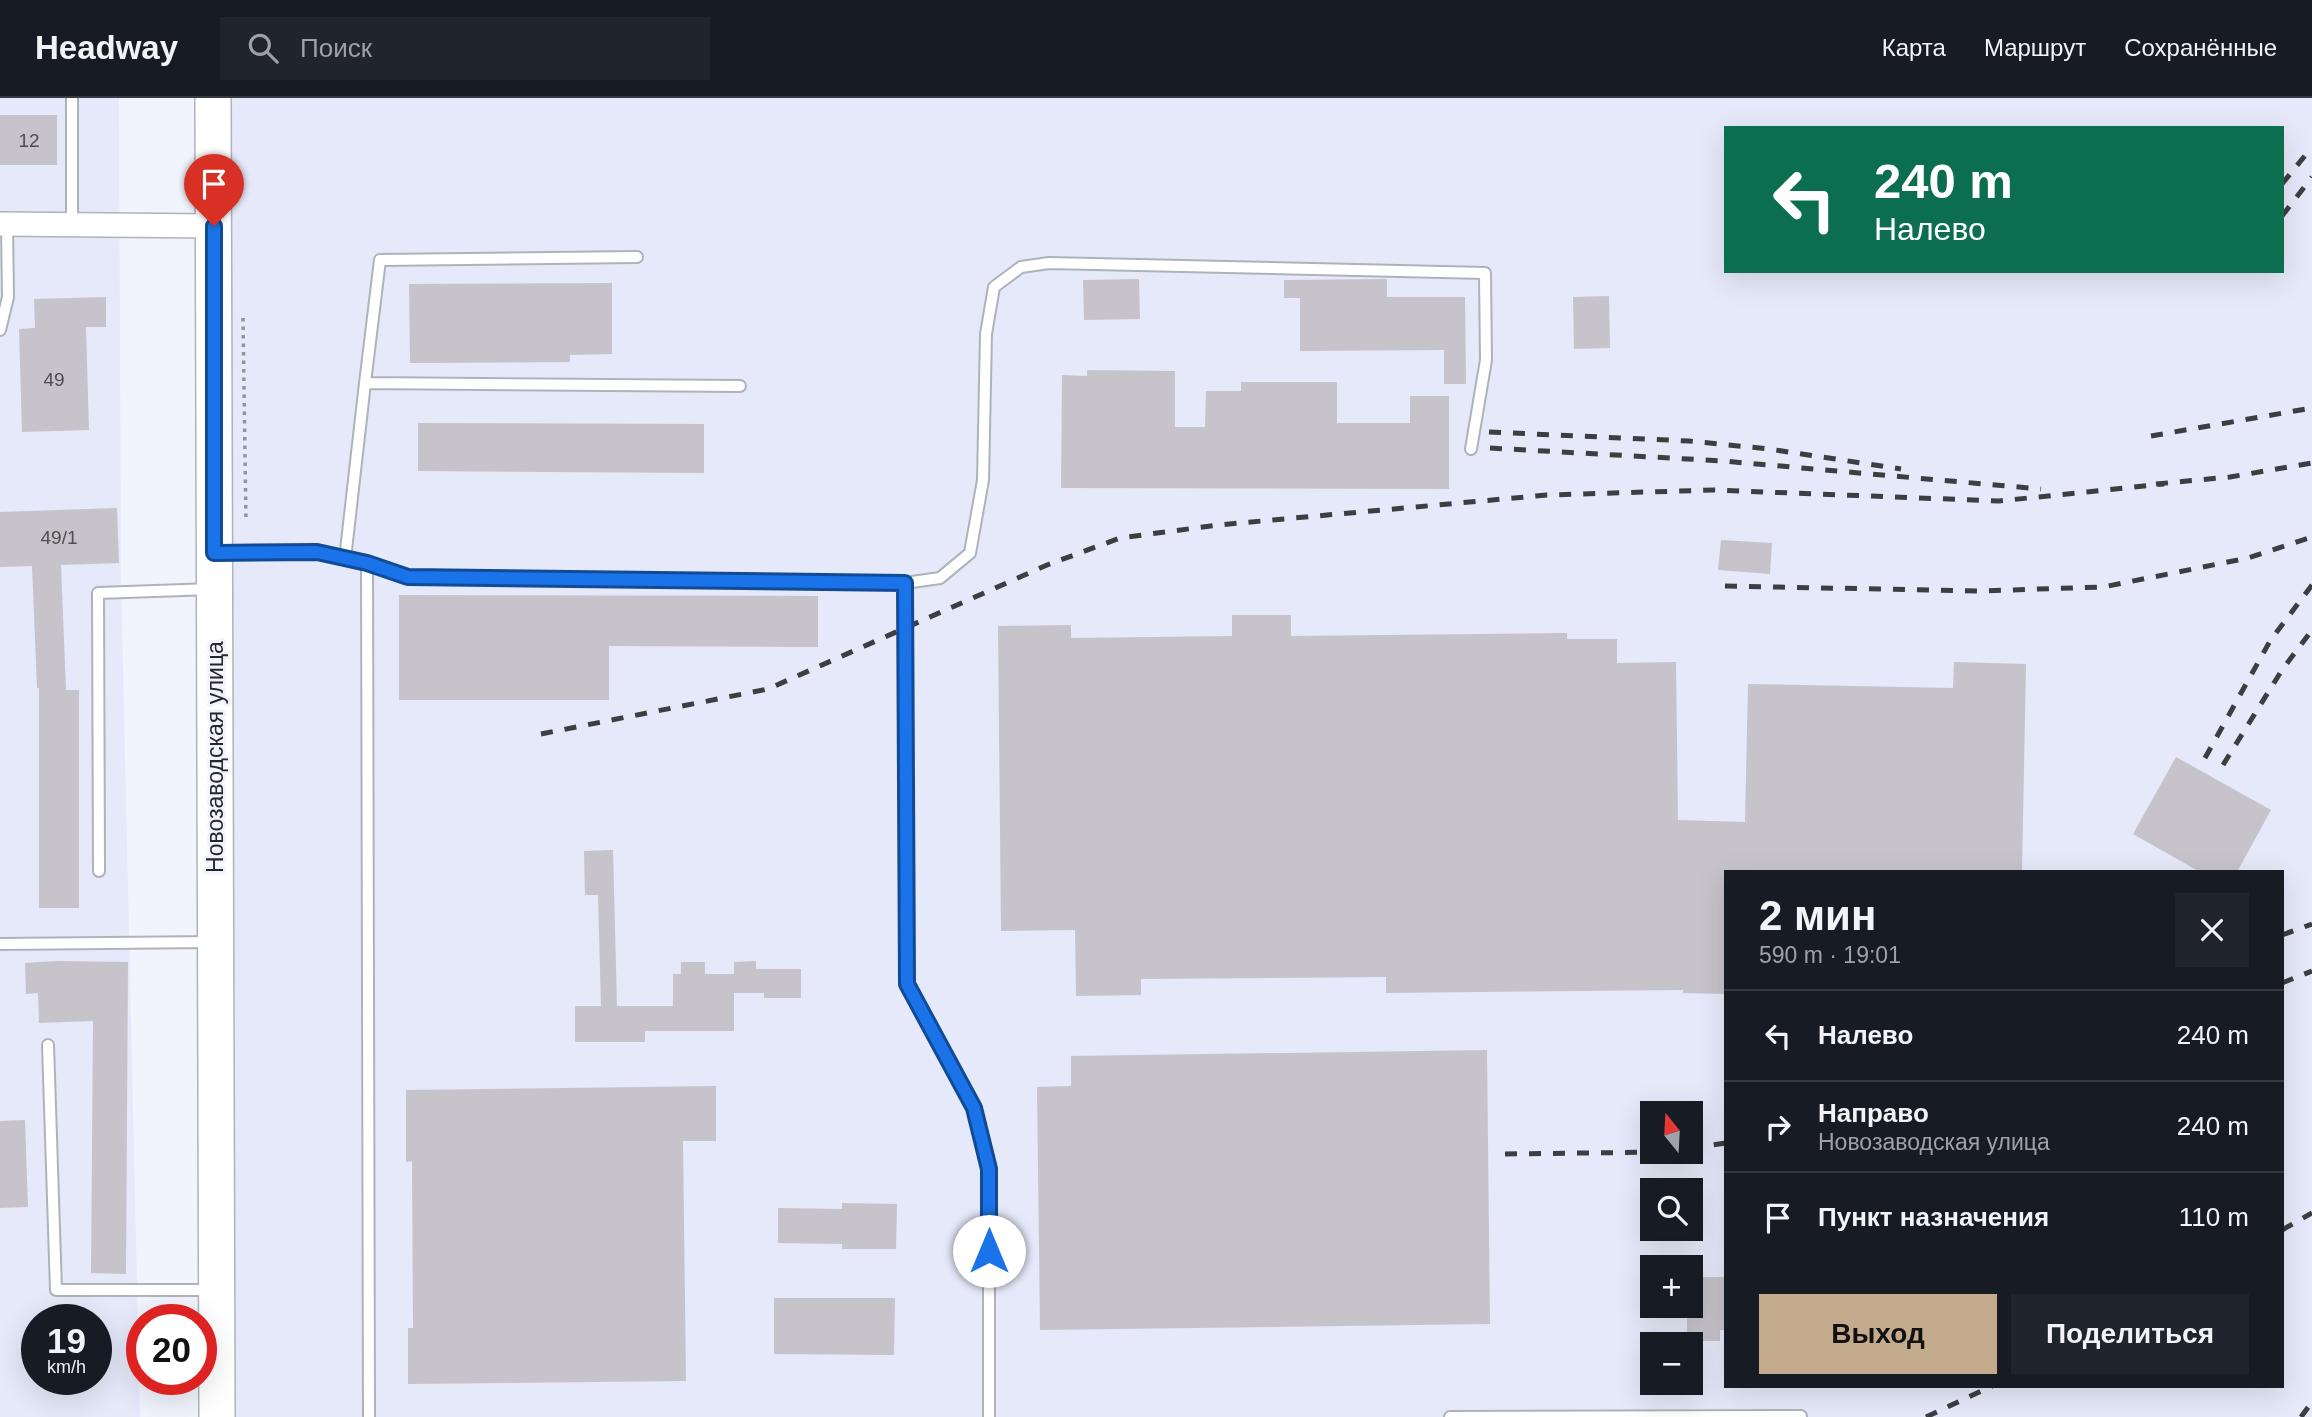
<!DOCTYPE html>
<html lang="ru">
<meta charset="utf-8">
<style>
body{margin:0;font-family:Arial,sans-serif;background:#20242c;color:#f1f3f6;height:100vh;display:flex;flex-direction:column;font-size:26px;white-space:nowrap}
*{box-sizing:border-box;margin:0}
p{font-size:23px;color:#9ea1a6}
.icon{flex:none;width:38px;height:38px;fill:none;stroke:currentColor;stroke-width:2;stroke-linecap:round;stroke-linejoin:round}
.map{position:relative;flex:1;overflow:hidden}
.side{position:absolute;left:1724px;top:772px;width:560px;height:518px;display:flex;flex-direction:column;background:#171b24;border-radius:0px;box-shadow:0 7px 28px #0002}
.side>*{flex:none}
.guide{position:absolute;left:1724px;top:28px;width:560px;height:147px;border-radius:0px;box-shadow:0 7px 28px #0002;background:#0b6e4f;color:#fff;overflow:hidden}
.needle{width:46px;rotate:342deg}
.buttons{position:absolute;left:1640px;top:1003px;display:grid;gap:14px}
.buttons a{display:grid;place-items:center;width:63px;height:63px;border-radius:0px;background:#171b24;box-shadow:0 7px 28px #0002;font-size:35px}
.speed{position:absolute;left:21px;top:1206px;display:flex;gap:14px;font-size:35px;font-weight:700;text-align:center}
.speed>*{display:grid;place-content:center;width:91px;height:91px;border-radius:50%;background:#171b24;box-shadow:0 7px 28px #0002;line-height:1}
.speed small{font-size:18px;font-weight:400}
.speed .limit{border:10px solid #d22;background:#fff;color:#111}
.pin{position:absolute;display:grid;place-items:center;width:60px;height:60px;color:#fff;margin:-72px -30px;border-radius:50% 50% 50% 0;rotate:-45deg;box-shadow:0 0 7px #0007}
.pin .icon{rotate:45deg}
.me{position:absolute;width:77px;margin:-38px;rotate:0deg;stroke-linejoin:round;filter:drop-shadow(0 0 5px #0008)}
.turn{display:flex;align-items:center;gap:24px;height:147px;padding:0 35px;font-size:32px}
.turn .icon{width:91px;height:91px;stroke-width:2.5}
.turn b{display:block;font-size:49px;line-height:60px}
.round{display:grid;place-items:center;flex:none;width:74px;height:74px;border-radius:0px;background:#20242c}
.headline{display:flex;align-items:center;justify-content:space-between;height:119px;padding:0 35px}
h1{font-size:42px;font-weight:700;line-height:52px}
.action{display:flex;gap:14px;margin-top:auto;padding:14px 35px}
.action a{flex:1;height:80px;border-radius:0px;background:#c4ab8d;color:#111;font-size:28px;font-weight:700;line-height:80px;text-align:center}
.action a+a{background:#20242c;color:#f1f3f6}
ul{padding:0;list-style:none}
li{display:flex;align-items:center;gap:21px;height:91px;padding:0 35px;border-top:2px solid #363941}
li div{flex:1}
li b{display:block;font-size:26px}
li em{font-style:normal}
header{display:flex;align-items:center;gap:42px;box-sizing:border-box;height:98px;padding:0 35px;background:#171b24;border-bottom:2px solid #363941}
header strong{font-size:33px}
nav{display:flex;gap:38px;margin-inline-start:auto;font-size:24px}
.search{width:490px;height:63px;background:#20242c;display:flex;align-items:center;gap:18px;box-sizing:border-box;padding:0 24px;border-radius:0px;color:#9ea1a6;font-size:26px}
.map>svg:first-child{display:block}
.built{fill:#e5e9f9;fill-rule:evenodd}
.building{fill:#c6c3cb}
.lines{fill:none;stroke-linecap:round;stroke-linejoin:round}
.lane-casing{stroke:#b0b2ba;stroke-width:14}
.street-casing{stroke:#b0b2ba;stroke-width:26}
.primary-casing{stroke:#b0b2ba;stroke-width:38}
.path{stroke:#929399;stroke-width:3.5;stroke-dasharray:3.5 5;stroke-linecap:butt}
.lane{stroke:#fff;stroke-width:10}
.street{stroke:#fff;stroke-width:23}
.primary{stroke:#fff;stroke-width:35}
.rail{stroke:#3d3e42;stroke-width:5;stroke-dasharray:12 12;stroke-linecap:butt}
.route-casing{stroke:#114b97;stroke-width:18}
.route{stroke:#1a73e8;stroke-width:12}
.labels{text-anchor:middle;dominant-baseline:central;stroke-width:6;stroke-linejoin:round;paint-order:stroke}
.number-label{font-size:19px;fill:#4e4e52}
.street-label{font-size:23px;fill:#26272a;stroke:#f2f4fd}
</style>
<header>
<strong>Headway</strong>
<div class="search"><svg class="icon" aria-label="search" viewBox="0 0 24 24"><circle cx="10" cy="10" r="6"/><path d="M15 15l6 6"/></svg>Поиск</div>
<nav><a>Карта</a><a>Маршрут</a><a>Сохранённые</a></nav>
</header>
<div class="map">
<svg width="2312" height="1319" viewBox="0 0 2312 1319">
<rect width="100%" height="100%" fill="#f2f4fd"/>
<!-- built -->
<path class="built" d="M0 0H119L121 483 140 1319H0ZM37 1222H96V1281H37Z
M212 0H2312V1319H217ZM1726 30H2282V173H1726ZM1726 774H2282V1288H1726ZM1652 1015H1690V1054H1652ZM1652 1092H1690V1130H1652ZM1652 1169H1690V1208H1652ZM1652 1246H1690V1284H1652Z"/>
<!-- building -->
<path class="building" d="M0 17H57V67H0Z
M1139 181 1140 221 1084 222 1083 182Z
M1387 181V199H1465L1466 286H1444V252L1300 253V200H1284V182Z
M612 185V256L570 257V264L410 265 409 186Z
M1609 198 1610 250 1574 251 1573 199Z
M106 199V229H86L89 332 22 334 19 231 35 230 34 201Z
M1087 272 1175 273V329H1205L1206 293H1241V284H1337V325H1410V298H1449V391L1061 390 1062 277 1087 278Z
M418 325 704 326V375L418 373Z
M117 410 119 465 61 467 66 592H79V810H39V590H37L32 468 0 469V414Z
M1721 442 1772 445 1770 476 1718 472Z
M399 497 818 498V549L609 548V602H399Z
M1232 517H1291V538L1567 535V541H1617V565L1676 564 1678 722 1745 724 1748 586 1953 590 1954 564 2026 566 2022 774H1726V896L1683 895V892L1386 895V879L1141 881V897L1076 898 1075 832 1001 833 998 528 1071 527V540L1232 538Z
M2176 659 2271 712 2237 774H2200L2133 736Z
M613 752 617 908H673V876H681V864H705V876H734V864L756 863V871H801V900H764V895H734V933H645V944H575V908H601L598 797H585L584 753Z
M57 863 128 864 126 1176 91 1175 93 923 39 925 38 895 26 896 25 865Z
M1487 952 1490 1226 1040 1232 1037 989 1071 988V958Z
M716 988V1043H683L686 1283 408 1286V1230H413L412 1063 406 1064V992Z
M25 1022 28 1109 0 1110V1023Z
M842 1105 897 1106 896 1151H842V1146L778 1145V1110L842 1111Z
M1690 1179H1726V1232H1720V1243H1687V1208H1690Z
M774 1200H895L894 1257 774 1256Z"/>
<g class="lines">
<defs>
<path id="lane" d="M72 127V0
M0 232 8 199 7 126
M365 285 380 162 637 159
M221 455 317 454 367 465 408 479 905 485 940 480 970 455 983 382 986 236 994 189 1021 169 1049 165 1485 175 1486 262 1471 351
M345 461 365 285 740 288
M367 465 369 1319
M905 485 907 885 974 1010 989 1071V1319
M99 773 98 495 212 491
M0 846 213 844
M48 947 56 1192H211
M1450 1319 1801 1318"/>
<path id="street" d="M0 126 213 128"/>
<path id="primary" d="M213 0 217 1319"/>
</defs>
<!-- lane casing -->
<use href="#lane" class="lane-casing"/>
<!-- street casing -->
<use href="#street" class="street-casing"/>
<!-- primary casing -->
<use href="#primary" class="primary-casing"/>
<!-- path -->
<path class="path" d="M243 220 246 424"/>
<!-- lane -->
<use href="#lane" class="lane"/>
<!-- street -->
<use href="#street" class="street"/>
<!-- primary -->
<use href="#primary" class="primary"/>
<!-- rail -->
<path class="rail" d="M2282 86 2312 49
M2282 118 2312 79
M1489 334 1689 343 1769 351 1901 371
M2151 338 2312 310
M1490 350 1723 363 2041 391
M2156 386 2230 379 2312 365
M1725 488 1978 493 2103 489 2248 460 2312 439
M541 636 768 591 1047 467 1120 440 1218 427 1547 397 1713 392 1999 403 2164 386
M2205 660 2270 543 2312 487
M2223 667 2282 572 2312 532
M2282 837 2312 826
M2282 885 2312 873
M1690 1050 1726 1045
M1505 1056 1667 1054
M2282 1132 2312 1115
M1926 1319 1992 1288
M2301 1319 2312 1304"/>
</g>
<g class="lines">
<defs>
<path id="route" d="M214 128V455L317 454 367 465 408 479 905 485 907 886 974 1010 989 1071V1153"/>
</defs>
<!-- route casing -->
<use href="#route" class="route-casing"/>
<!-- route -->
<use href="#route" class="route"/>
</g>
<g class="labels">
<!-- number labels -->
<g class="number-label">
<text x="29" y="42">12</text>
<text x="54" y="281">49</text>
<text x="59" y="439">49/1</text>
</g>
<!-- street labels -->
<g class="street-label">
<text transform="translate(215 659) rotate(-90)">Новозаводская улица</text>
</g>
</g>
</svg>
<div class="buttons">
<a><svg class="needle" viewBox="-14 -14 28 28"><path d="M0-13l5 13h-10z" fill="#e53935"/><path d="M0 13l5-13h-10z" fill="#9ea1a6"/></svg></a>
<a><svg class="icon" aria-label="search" viewBox="0 0 24 24"><circle cx="10" cy="10" r="6"/><path d="M15 15l6 6"/></svg></a>
<a>+</a>
<a>−</a>
</div>
<div class="speed"><div>19<small>km/h</small></div><div class="limit">20</div></div>
<div class="pin" style="left:214px;top:128px;background:#d93025"><svg class="icon" aria-label="arrive" viewBox="0 0 24 24"><path d="M6 21V4h12l-3 4 3 4H6"/></svg></div>
<svg class="me" style="left:989px;top:1153px" viewBox="-20 -20 40 40"><circle r="19" fill="#fff"/><path d="M0-13L10 11 0 6-10 11z" fill="#1a73e8"/></svg>
<div class="guide">
<div class="turn"><svg class="icon" aria-label="left" viewBox="0 0 24 24"><path d="M17 20v-9H6M10 6l-5 5 5 5"/></svg><div><b>240 m</b>Налево</div></div>
</div>
<section class="side">
<div class="headline"><div><h1>2 мин</h1><p>590 m · 19:01</p></div><a class="round"><svg class="icon" aria-label="close" viewBox="0 0 24 24"><path d="M6 6l12 12M18 6L6 18"/></svg></a></div>
<ul>
<li><svg class="icon" aria-label="left" viewBox="0 0 24 24"><path d="M17 20v-9H6M10 6l-5 5 5 5"/></svg><div><b>Налево</b></div><em>240 m</em></li>
<li><svg class="icon" aria-label="right" viewBox="0 0 24 24"><path d="M7 20v-9h11M14 6l5 5-5 5"/></svg><div><b>Направо</b><p>Новозаводская улица</p></div><em>240 m</em></li>
<li><svg class="icon" aria-label="arrive" viewBox="0 0 24 24"><path d="M6 21V4h12l-3 4 3 4H6"/></svg><div><b>Пункт назначения</b></div><em>110 m</em></li>
</ul>
<div class="action"><a>Выход</a><a>Поделиться</a></div>
</section>
</div>
